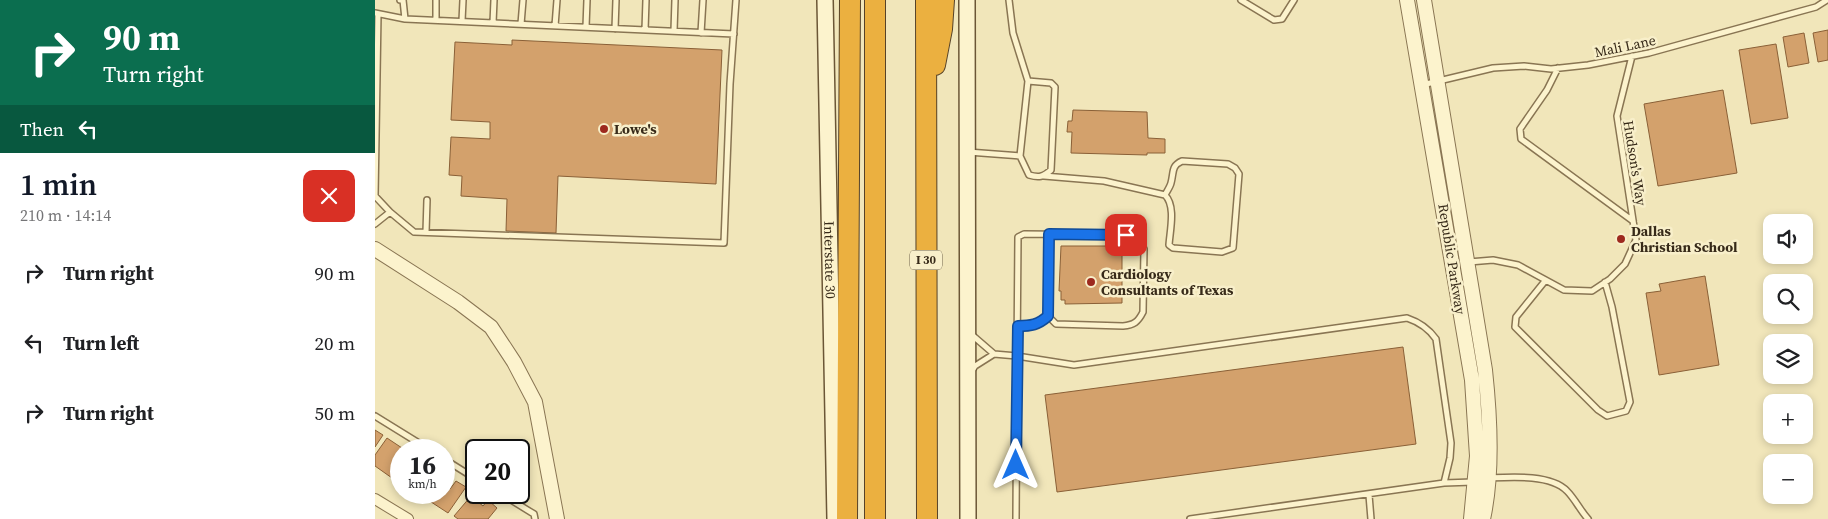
<!DOCTYPE html>
<meta charset="utf-8">
<style>
body{margin:0;font-family:"Source Serif 4",serif;background:#f2f2f2;color:#202124;height:100vh;display:flex;flex-direction:column;font-size:19px;white-space:nowrap}
*{box-sizing:border-box;margin:0}
p{font-size:16px;color:#757577}
.icon{flex:none;width:28px;height:28px;fill:none;stroke:currentColor;stroke-width:2;stroke-linecap:round;stroke-linejoin:round}
.map{position:relative;flex:1;overflow:hidden}
.panel{display:flex;flex-direction:column;background:#fff;width:375px}
.panel>*{flex:none}
.banner{background:#0b6e4f;color:#fff;overflow:hidden}
.buttons{position:absolute;left:1388px;top:214px;display:grid;gap:10px}
.buttons a{display:grid;place-items:center;width:50px;height:50px;border-radius:10px;background:#fff;box-shadow:0 2px 8px #0003;font-size:25px}
.speed{position:absolute;left:15px;top:439px;display:flex;gap:10px;font-size:25px;font-weight:700;text-align:center}
.speed>*{display:grid;place-content:center;width:65px;height:65px;border-radius:50%;background:#fff;box-shadow:0 2px 8px #0003;line-height:1}
.speed small{font-size:12px;font-weight:400}
.speed .limit{border:2px solid #111;border-radius:8px;background:#fff;color:#111}
.pin{position:absolute;display:grid;place-items:center;width:42px;height:42px;color:#fff;margin:-21px;border-radius:10px;box-shadow:0 2px 8px #0006}
.me{position:absolute;width:55px;margin:-28px;rotate:0deg;stroke-linejoin:round;filter:drop-shadow(0 0 4px #0008)}
.turn{display:flex;align-items:center;gap:18px;height:105px;padding:0 20px;font-size:22px}
.turn .icon{width:65px;height:65px;stroke-width:2.5}
.turn b{display:block;font-size:35px;line-height:42px}
.then{display:flex;align-items:center;height:48px;padding:0 20px;background:#0003;gap:10px;font-size:19px}
.round{display:grid;place-items:center;flex:none;width:52px;height:52px;border-radius:10px;background:#f2f2f2}
.overview{display:flex;align-items:center;justify-content:space-between;height:85px;padding:0 20px}
h1{font-size:30px;font-weight:600;line-height:38px;color:#111827}
ul{padding:0;list-style:none}
li{display:flex;align-items:center;gap:15px;height:70px;padding:0 20px}
li div{flex:1}
li b{display:block;font-size:19px}
li em{font-style:normal}
main{display:flex;flex:1;min-height:0}
.map>svg:first-child{display:block}
.building{fill:#d3a16c;stroke:#8a6037}
.lines{fill:none;stroke-linecap:round;stroke-linejoin:round}
.service-casing{stroke:#897553;stroke-width:8}
.minor-casing{stroke:#897553;stroke-width:12}
.tertiary-casing{stroke:#897553;stroke-width:16}
.secondary-casing{stroke:#6b5636;stroke-width:18}
.motorway-casing{stroke:#564228;stroke-width:22}
.service{stroke:#fcf3cd;stroke-width:5}
.minor{stroke:#fcf3cd;stroke-width:10}
.tertiary{stroke:#fcf3cd;stroke-width:14}
.secondary{stroke:#fcf3cd;stroke-width:15}
.motorway{stroke:#ebb040;stroke-width:20}
.route-casing{stroke:#114b97;stroke-width:12}
.route{stroke:#1a73e8;stroke-width:9}
.poi-dot{fill:#9d291e;stroke:#f8efca;stroke-width:2}
.labels{text-anchor:middle;dominant-baseline:central;stroke-width:5;stroke-linejoin:round;paint-order:stroke}
.shield{fill:#f8efca;stroke:#71654e;stroke-width:1}
.shield-label{font-size:12px;font-weight:bold;fill:#372a19}
.street-label{font-size:14px;fill:#372a19;stroke:#f8efca}
.poi-label{font-size:14px;font-weight:bold;fill:#372a19;stroke:#f8efca;text-anchor:start}
</style>
<main>
<section class="panel">
<div class="banner">
<div class="turn"><svg class="icon" aria-label="right" viewBox="0 0 24 24"><path d="M7 20v-9h11M14 6l5 5-5 5"/></svg><div><b>90 m</b>Turn right</div></div>
<div class="then">Then<svg class="icon" aria-label="left" viewBox="0 0 24 24"><path d="M17 20v-9H6M10 6l-5 5 5 5"/></svg></div>
</div>
<div class="overview"><div><h1>1 min</h1><p>210 m · 14:14</p></div><a class="round" style="background:#d93025;color:#fff"><svg class="icon" aria-label="close" viewBox="0 0 24 24"><path d="M6 6l12 12M18 6L6 18"/></svg></a></div>
<ul>
<li><svg class="icon" aria-label="right" viewBox="0 0 24 24"><path d="M7 20v-9h11M14 6l5 5-5 5"/></svg><div><b>Turn right</b></div><em>90 m</em></li>
<li><svg class="icon" aria-label="left" viewBox="0 0 24 24"><path d="M17 20v-9H6M10 6l-5 5 5 5"/></svg><div><b>Turn left</b></div><em>20 m</em></li>
<li><svg class="icon" aria-label="right" viewBox="0 0 24 24"><path d="M7 20v-9h11M14 6l5 5-5 5"/></svg><div><b>Turn right</b></div><em>50 m</em></li>
</ul>
</section>
<div class="map">
<svg width="1453" height="519" viewBox="0 0 1453 519">
<rect width="100%" height="100%" fill="#f1e6ba"/>
<!-- building -->
<path class="building" d="M1453 30V60L1443 62 1438 33Z
M1429 33 1434 63 1413 67 1408 37Z
M137 40 347 50 341 184 183 176 181 233 131 231 132 199 86 196 87 176 74 175 76 137 115 139V122L76 120 80 42 137 45Z
M1401 44 1413 118 1376 124 1364 50Z
M1348 90 1362 173 1283 186 1269 104Z
M698 110 772 112 773 138 790 139V153H772V155L696 153 697 132H692L693 121H697Z
M686 246H747V303L690 304V300H686V291H684Z
M1330 276 1344 365 1284 375 1271 293 1286 291 1284 284Z
M1028 347 1041 444 682 492 670 395Z
M0 430 8 435 0 447Z
M12 438 30 450H26V464L17 478 0 466V455Z
M26 473V484L21 481Z
M81 481 91 487 73 513 50 498 53 492H69V485L75 489Z
M96 496 108 506 113 500 122 508 113 519H83L79 516Z"/>
<g class="lines">
<defs>
<path id="service" d="M25 0H28L30 19
M866 0 899 20 907 19 919 0
M0 13 30 19 359 34
M3 14 0 196 15 212
M61 20V0
M87 21 88 0
M118 23 119 0
M146 24 148 0
M180 26 182 0
M211 27 212 0
M240 29 241 0
M270 30 271 0
M299 31 300 0
M326 33 328 0
M1183 68 1172 90 1145 129 1146 139 1258 221
M1047 85 1118 68 1149 66 1176 69 1213 65 1274 53 1441 7 1452 0
M593 152 645 156 653 81 638 33 634 0
M645 156 654 175C664 178 668 177 676 170L680 87 676 83 653 81
M669 176 729 181 790 195C801 206 795 230 794 245L798 248 847 252 858 248 864 174 860 168 853 164 807 161C796 166 799 172 796 183 795 187 792 191 790 195
M0 224 15 212 39 232 349 243 355 84 361 0
M51 232 52 200
M1094 262 1118 260 1143 265 1189 290 1217 291 1235 279 1250 264 1261 240 1242 116 1257 56
M1170 281 1141 317 1140 327 1223 410 1232 416 1251 411 1255 402 1237 307 1230 282
M643 326C656 326 663 325 673 316
M597 335 619 354 642 356 643 237 649 234 751 235C761 237 765 240 769 249L768 312C763 322 759 325 748 326L681 324 673 316 674 234
M596 372 600 366 619 354
M0 416 55 450
M69 459 101 479
M1114 478C1135 477 1176 474 1192 491 1200 499 1205 510 1213 519
M123 492 159 514 160 519
M994 495 996 519
M641 519 642 356 699 365 1032 318C1044 322 1054 329 1061 339L1076 443 1075 458 1069 483
M815 519 1069 483 1098 482"/>
<path id="minor" d="M0 499 33 519"/>
<path id="tertiary" d="M1032 0 1097 380 1102 456 1096 519
M1049 0 1110 370C1115 416 1118 474 1108 519
M0 249 83 302 116 327 139 362 160 402 182 519"/>
<g id="secondary">
<path id="s1" d="M450 0 460 519"/>
<path d="M592 0 593 519"/>
</g>
<path id="motorway" d="M500 0V519
M551 0 552 519
M560 65 567 29 569 0
M472 519 475 0"/>
</defs>
<!-- service casing -->
<use href="#service" class="service-casing"/>
<!-- minor casing -->
<use href="#minor" class="minor-casing"/>
<!-- tertiary casing -->
<use href="#tertiary" class="tertiary-casing"/>
<!-- secondary casing -->
<use href="#secondary" class="secondary-casing"/>
<!-- motorway casing -->
<use href="#motorway" class="motorway-casing"/>
<!-- service -->
<use href="#service" class="service"/>
<!-- minor -->
<use href="#minor" class="minor"/>
<!-- tertiary -->
<use href="#tertiary" class="tertiary"/>
<!-- secondary -->
<use href="#secondary" class="secondary"/>
<!-- motorway -->
<use href="#motorway" class="motorway"/>
</g>
<g class="lines">
<defs>
<path id="route" d="M641 465 643 326C656 326 663 325 673 316L674 234 751 235"/>
</defs>
<!-- route casing -->
<use href="#route" class="route-casing"/>
<!-- route -->
<use href="#route" class="route"/>
</g>
<!-- markers -->
<g class="poi-dot">
<circle cx="229" cy="129" r="5"/>
<circle cx="1246" cy="239" r="5"/>
<circle cx="716" cy="282" r="5"/>
</g>
<g class="labels">
<!-- shield labels -->
<rect class="shield" x="535" y="250.5" width="32" height="19" rx="4"/>
<g class="shield-label">
<text x="551" y="260">I 30</text>
</g>
<!-- street labels -->
<g class="street-label">
<text transform="translate(1250 46) rotate(-12)">Mali Lane</text>
<text transform="translate(1260 163) rotate(81)">Hudson's Way</text>
<text transform="translate(1077 259) rotate(81)">Republic Parkway</text>
<text stroke="none"><textPath href="#s1" startOffset="260">Interstate 30</textPath></text>
</g>
<!-- poi labels -->
<g class="poi-label">
<text x="239" y="129">Lowe's</text>
<text x="1256" y="231">Dallas<tspan x="1256" dy="16">Christian School</tspan></text>
<text x="726" y="274">Cardiology<tspan x="726" dy="16">Consultants of Texas</tspan></text>
</g>
</g>
</svg>
<div class="buttons">
<a><svg class="icon" aria-label="sound" viewBox="0 0 24 24"><path d="M4 9h4l5-4v14l-5-4H4zM17 9q2 3 0 6"/></svg></a>
<a><svg class="icon" aria-label="search" viewBox="0 0 24 24"><circle cx="10" cy="10" r="6"/><path d="M15 15l6 6"/></svg></a>
<a><svg class="icon" aria-label="layers" viewBox="0 0 24 24"><path d="M12 4l9 5-9 5-9-5zM3 14l9 5 9-5"/></svg></a>
<a>+</a>
<a>−</a>
</div>
<div class="speed"><div>16<small>km/h</small></div><div class="limit">20</div></div>
<div class="pin" style="left:751px;top:235px;background:#d93025"><svg class="icon" aria-label="arrive" viewBox="0 0 24 24"><path d="M6 21V4h12l-3 4 3 4H6"/></svg></div>
<svg class="me" style="left:641px;top:465px" viewBox="-20 -20 40 40"><path d="M0-17L14 15 0 8-14 15z" fill="#1a73e8" stroke="#fff" stroke-width="4"/></svg>
</div>
</main>
